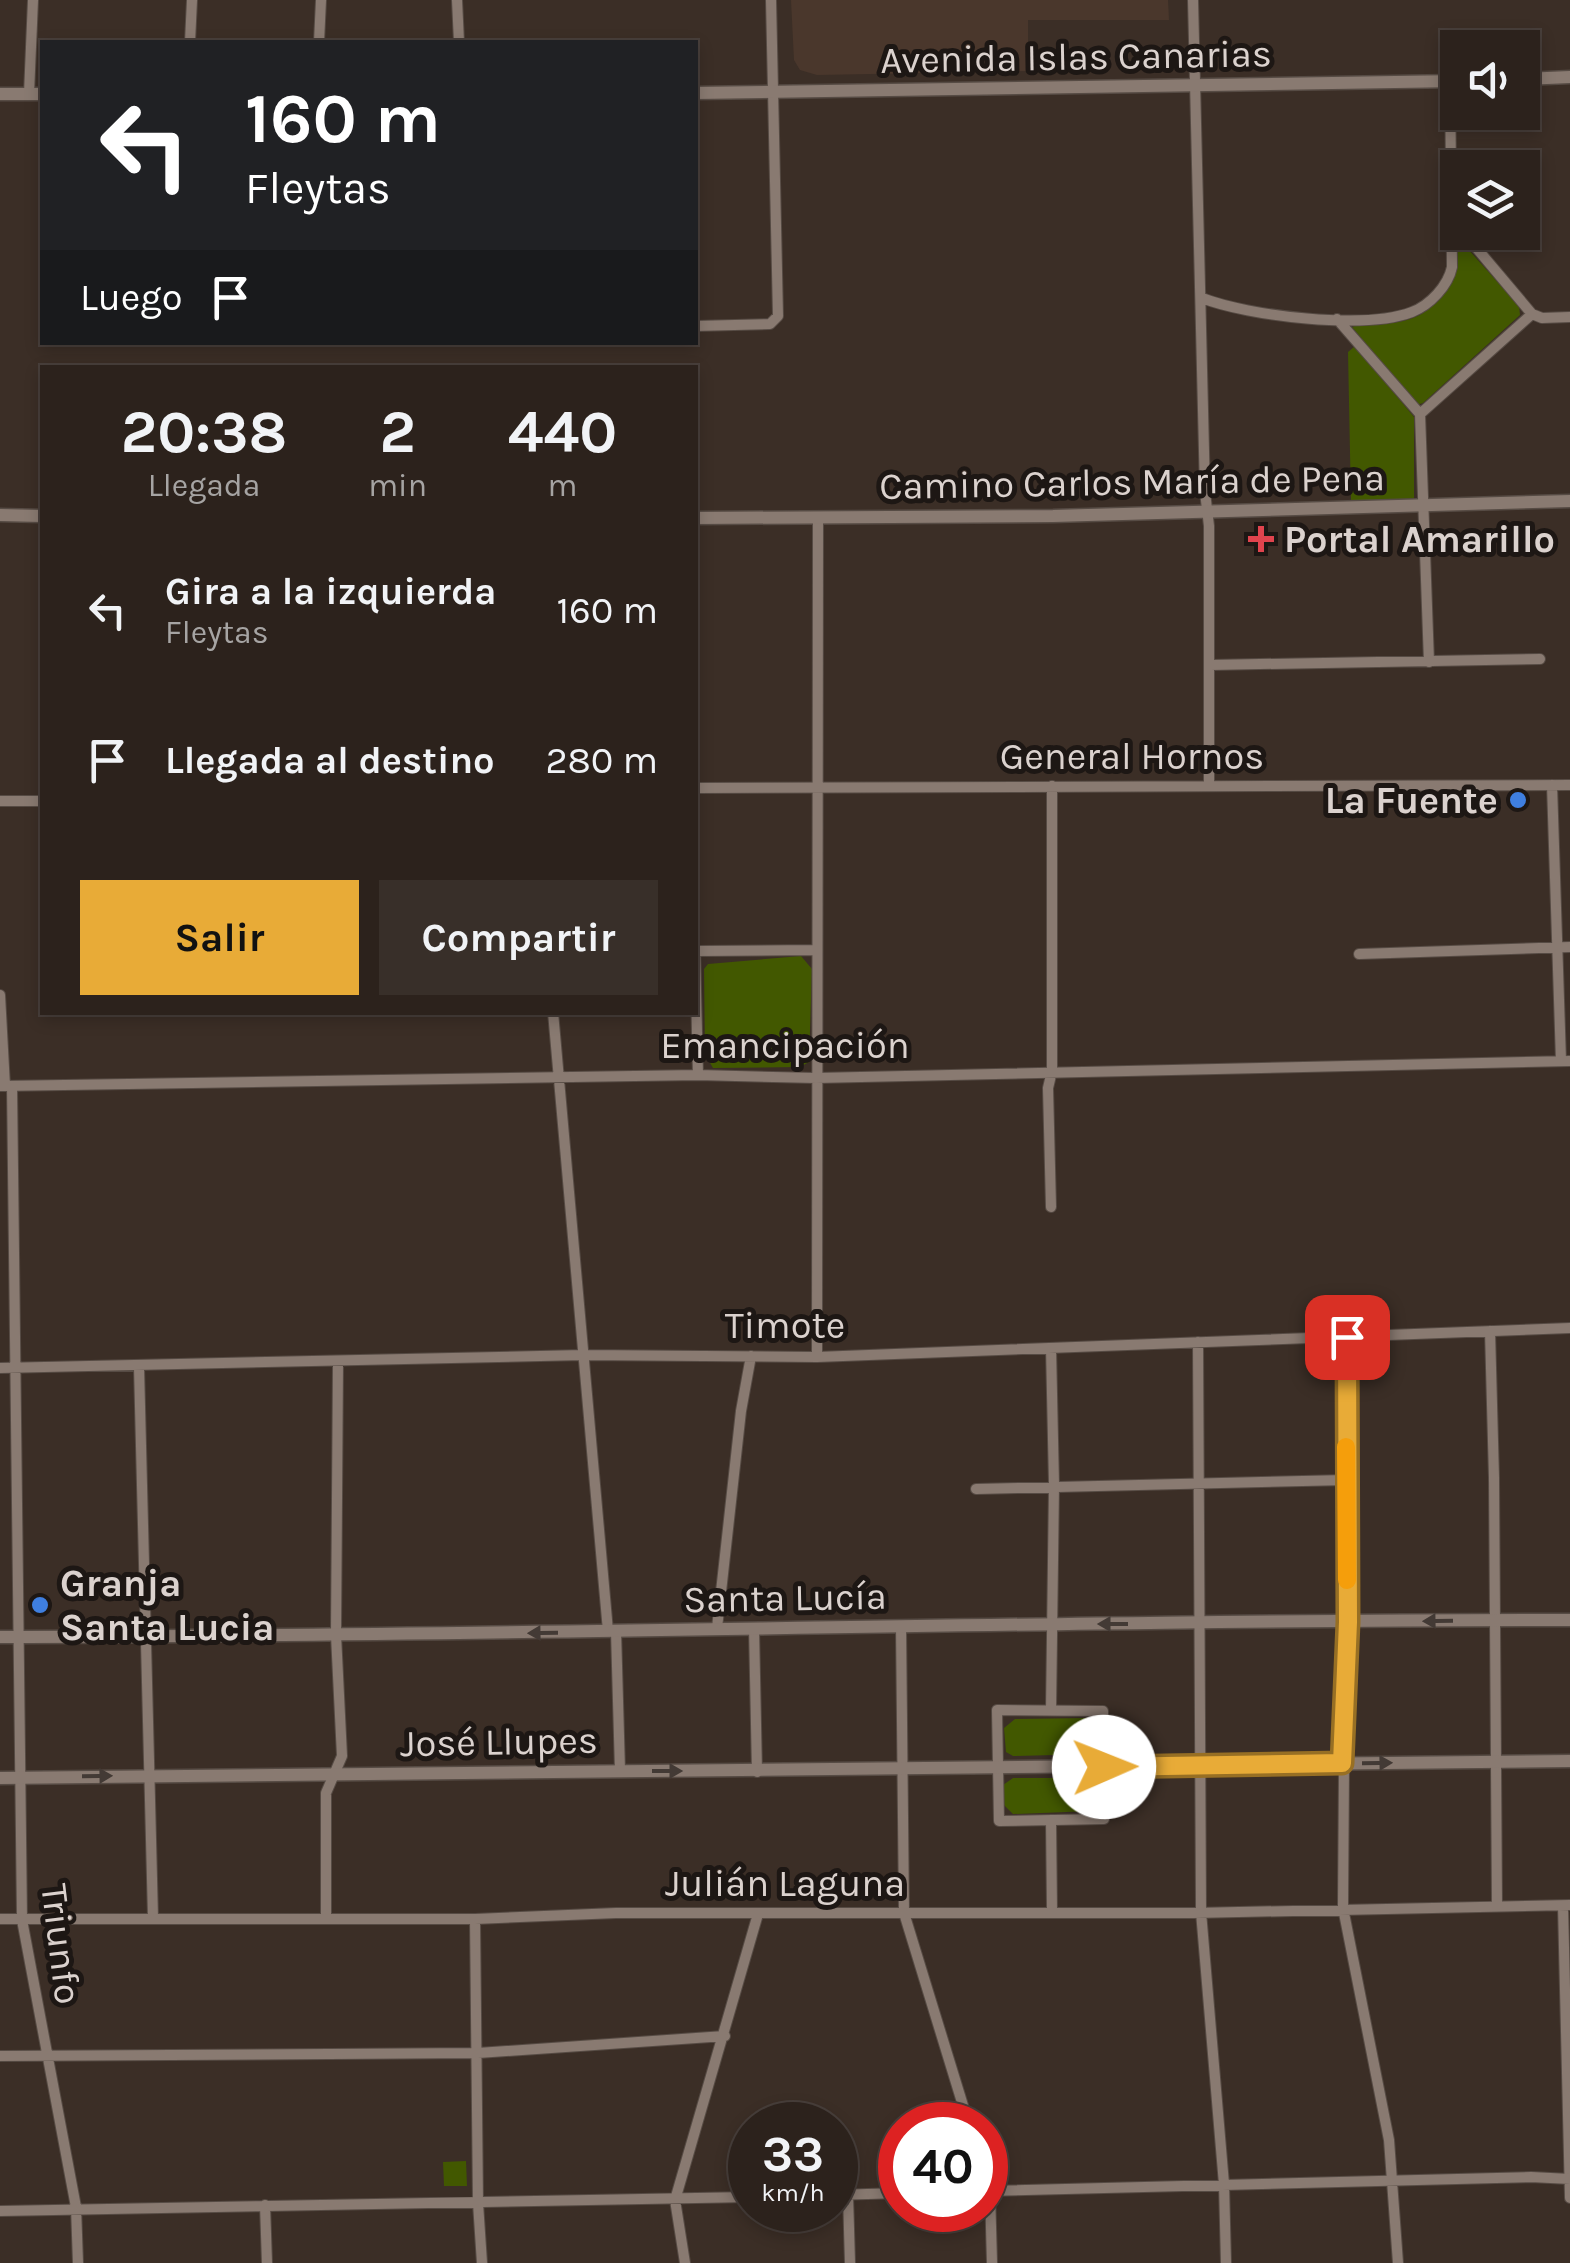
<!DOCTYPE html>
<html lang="es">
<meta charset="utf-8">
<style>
body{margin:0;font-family:Karla,sans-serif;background:#382f29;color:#f1f3f6;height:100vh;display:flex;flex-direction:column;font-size:38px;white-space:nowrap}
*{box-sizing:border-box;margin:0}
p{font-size:32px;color:#a6a4a3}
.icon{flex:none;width:55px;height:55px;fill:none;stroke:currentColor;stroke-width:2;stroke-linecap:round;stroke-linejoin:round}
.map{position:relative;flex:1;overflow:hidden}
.sheet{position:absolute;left:40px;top:365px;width:658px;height:650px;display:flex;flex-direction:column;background:#2c221c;border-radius:0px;box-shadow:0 5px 15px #0003,0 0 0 2px #483f3b}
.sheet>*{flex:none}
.top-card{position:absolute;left:40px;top:40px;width:658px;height:305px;border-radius:0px;box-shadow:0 5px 15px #0003,0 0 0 2px #483f3b;background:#202124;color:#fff;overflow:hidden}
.fabs{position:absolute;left:1440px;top:30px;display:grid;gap:20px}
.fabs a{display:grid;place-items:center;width:100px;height:100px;border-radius:0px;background:#2c221c;box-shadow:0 5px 15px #0003,0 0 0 2px #483f3b;font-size:50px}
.speed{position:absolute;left:728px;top:2102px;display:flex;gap:20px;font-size:50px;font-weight:700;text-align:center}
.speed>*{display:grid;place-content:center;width:130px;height:130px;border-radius:50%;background:#2c221c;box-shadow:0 5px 15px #0003,0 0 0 2px #483f3b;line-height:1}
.speed small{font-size:25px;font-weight:400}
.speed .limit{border:15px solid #d22;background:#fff;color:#111}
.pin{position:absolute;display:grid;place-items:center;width:85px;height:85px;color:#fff;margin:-42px;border-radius:20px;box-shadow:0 5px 15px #0006}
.me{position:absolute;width:110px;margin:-55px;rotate:89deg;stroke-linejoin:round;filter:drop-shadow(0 0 8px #0008)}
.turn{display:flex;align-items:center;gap:35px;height:210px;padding:0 40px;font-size:45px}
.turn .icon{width:130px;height:130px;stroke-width:2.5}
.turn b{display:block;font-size:70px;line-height:85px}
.then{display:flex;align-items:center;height:95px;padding:0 40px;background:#0003;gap:20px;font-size:38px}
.eta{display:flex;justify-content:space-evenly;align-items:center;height:170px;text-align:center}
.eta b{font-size:60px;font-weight:700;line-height:70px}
.primary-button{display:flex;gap:20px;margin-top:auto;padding:20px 40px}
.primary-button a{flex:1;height:115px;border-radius:0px;background:#e8ab37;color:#111;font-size:40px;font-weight:700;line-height:115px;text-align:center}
.primary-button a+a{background:#382f29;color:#f1f3f6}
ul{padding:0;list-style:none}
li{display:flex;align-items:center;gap:30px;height:150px;padding:0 40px}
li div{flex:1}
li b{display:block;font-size:38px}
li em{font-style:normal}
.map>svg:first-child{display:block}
.built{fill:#4a372c}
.green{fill:#425800}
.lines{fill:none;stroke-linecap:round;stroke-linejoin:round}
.minor-casing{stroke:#564b44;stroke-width:12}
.tertiary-casing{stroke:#564b44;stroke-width:15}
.minor{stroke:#897a71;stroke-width:10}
.tertiary{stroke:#897a71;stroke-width:12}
.oneway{fill:#433a35}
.route-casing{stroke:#976f24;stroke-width:25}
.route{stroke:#e8ab37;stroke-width:18}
.slow{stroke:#f59e0b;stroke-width:18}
.health-dot{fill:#e0444e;stroke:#1d1714;stroke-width:4}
.shop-dot{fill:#3f7fe0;stroke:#1d1714;stroke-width:4}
.labels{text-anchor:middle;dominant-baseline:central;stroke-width:10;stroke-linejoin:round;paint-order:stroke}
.street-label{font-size:38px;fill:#dbd2ce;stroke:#1d1714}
.poi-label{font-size:38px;font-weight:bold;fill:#dbd2ce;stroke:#1d1714;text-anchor:start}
</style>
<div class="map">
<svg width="1570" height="2263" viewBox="0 0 1570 2263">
<rect width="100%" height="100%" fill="#3b2e26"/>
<!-- built -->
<path class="built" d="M791 0H1168L1169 20H1028V71L817 75 800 70 794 60Z"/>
<!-- green -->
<path class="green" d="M1459 239 1519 306 1520 315 1423 403 1417 405 1352 327C1365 321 1383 325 1398 322 1451 313 1440 272 1459 239Z
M1355 346 1414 417V501L1351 502 1348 352Z
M801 956 812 969 809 1062 800 1067 713 1068 705 1054 704 969 708 964Z
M1090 1718 1099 1727V1749L1095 1754 1013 1756 1006 1752 1004 1728 1015 1719Z
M1013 1778H1092L1099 1784 1098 1805 1092 1811 1013 1814 1003 1804V1785Z
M466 2161 467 2186H444L443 2162Z"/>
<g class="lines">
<defs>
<path id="minor" d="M457 0 459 42
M1193 0 1205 492 1209 526V785
M190 42 192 0
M319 42 321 0
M29 94 33 0
M1463 232 1532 314
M1202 298C1248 316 1365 330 1412 312 1430 305 1448 286 1452 267L1450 81
M1532 314 1542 318 1570 317
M1337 319 1420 414
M695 326 770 324 778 316 771 0
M1429 662 1420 414 1532 314
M1210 665 1540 659
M1552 785 1561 1061
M695 788 1570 785
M0 801H42
M695 948 698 1075
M697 951 815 950
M1359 954 1570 947
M0 995 5 1086
M553 1012 608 1631
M0 1086 698 1075 816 1078 1570 1061
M12 1086 22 1920 76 2207 78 2263
M1051 1207 1048 1088 1052 1071V786
M1490 1331 1494 1478 1497 1907
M1347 1337 1343 1908 1389 2140 1398 2263
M1198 1342 1201 1912 1224 2184 1226 2263
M1051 1348 1054 1485 1051 1711
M817 1357 818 519
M139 1367 153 1918
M0 1368 583 1355 817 1357 1570 1328
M976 1489 1346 1480
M901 1626 904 1913 969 2125
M717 1628 741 1411 751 1356
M754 1628 757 1772
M616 1631 620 1771
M997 1710 1103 1711 1104 1819 999 1821Z
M1051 1820 1052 1912
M1563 1906 1570 2198
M326 1918V1793L342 1756 336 1635 338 1362
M0 1919H475L616 1913H1194L1570 1905
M475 1919 478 2203 482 2263
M0 2056 478 2053 725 2036
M985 2176 990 2191 992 2263
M985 2191 1531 2177 1570 2179
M835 2195 900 2193
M848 2195 850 2263
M265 2205 267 2263
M0 2211 750 2197
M685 2263 675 2200 758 1914"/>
<path id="tertiary" d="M1522 79 1570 77
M695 93 1458 81
M0 94H42
M0 515 42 516
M695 518 1053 516 1570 501
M0 1637C523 1636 1047 1620 1570 1620
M0 1778 1570 1761"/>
</defs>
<!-- minor casing -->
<use href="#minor" class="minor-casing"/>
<!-- tertiary casing -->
<use href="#tertiary" class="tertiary-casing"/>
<!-- minor -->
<use href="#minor" class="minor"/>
<!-- tertiary -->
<use href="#tertiary" class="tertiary"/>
</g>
<!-- one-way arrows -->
<defs><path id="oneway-solid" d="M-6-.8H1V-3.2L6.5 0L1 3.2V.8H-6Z" transform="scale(2.5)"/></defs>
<g class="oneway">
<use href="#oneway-solid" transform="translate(1438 1621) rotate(179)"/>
<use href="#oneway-solid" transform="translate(1113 1624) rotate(180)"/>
<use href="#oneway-solid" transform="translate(543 1633) rotate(179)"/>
<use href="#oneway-solid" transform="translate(1377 1763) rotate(-1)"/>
<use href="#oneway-solid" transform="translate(667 1771)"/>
<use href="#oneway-solid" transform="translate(97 1776) rotate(-1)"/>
</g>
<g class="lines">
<defs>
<path id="route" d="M1104 1767 1342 1763 1348 1622 1347 1337"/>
</defs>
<!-- route casing -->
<use href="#route" class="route-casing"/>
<!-- route -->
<use href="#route" class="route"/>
<!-- slow -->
<path class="slow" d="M1346 1447 1347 1580"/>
</g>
<!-- markers -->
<path class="health-dot" d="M1256 524h10v10h10v10h-10v10h-10v-10h-10v-10h10z"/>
<g class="shop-dot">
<circle cx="1518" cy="800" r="10"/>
<circle cx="40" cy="1605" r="10"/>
</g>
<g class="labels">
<!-- street labels -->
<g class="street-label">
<text transform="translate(1076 57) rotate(-1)">Avenida Islas Canarias</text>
<text transform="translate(1132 482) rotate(-1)">Camino Carlos María de Pena</text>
<text x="1132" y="756">General Hornos</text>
<text x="785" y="1045">Emancipación</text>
<text x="785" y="1325">Timote</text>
<text transform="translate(785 1598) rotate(-1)">Santa Lucía</text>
<text transform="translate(499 1742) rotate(-1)">José Llupes</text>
<text x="785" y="1883">Julián Laguna</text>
<text transform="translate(61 1944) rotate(83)">Triunfo</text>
</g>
<!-- poi labels -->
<g class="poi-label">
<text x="1284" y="539">Portal Amarillo</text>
<text x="1498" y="800" text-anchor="end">La Fuente</text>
<text x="60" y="1583">Granja<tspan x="60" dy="44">Santa Lucia</tspan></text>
</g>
</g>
</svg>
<div class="fabs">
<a><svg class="icon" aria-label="sound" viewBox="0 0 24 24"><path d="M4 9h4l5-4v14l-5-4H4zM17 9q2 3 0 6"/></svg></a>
<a><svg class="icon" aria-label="layers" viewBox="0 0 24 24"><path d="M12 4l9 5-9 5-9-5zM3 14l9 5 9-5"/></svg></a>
</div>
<div class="speed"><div>33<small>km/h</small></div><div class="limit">40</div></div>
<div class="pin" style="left:1347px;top:1337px;background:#d93025"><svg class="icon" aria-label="arrive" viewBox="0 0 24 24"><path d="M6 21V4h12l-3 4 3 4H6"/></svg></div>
<svg class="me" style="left:1104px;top:1767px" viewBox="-20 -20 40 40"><circle r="19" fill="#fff"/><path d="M0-13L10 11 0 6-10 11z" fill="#e8ab37"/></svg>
<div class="top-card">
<div class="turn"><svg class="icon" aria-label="left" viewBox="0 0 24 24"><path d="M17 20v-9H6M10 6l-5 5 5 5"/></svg><div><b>160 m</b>Fleytas</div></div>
<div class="then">Luego<svg class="icon" aria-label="arrive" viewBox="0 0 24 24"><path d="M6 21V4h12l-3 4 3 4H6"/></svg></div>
</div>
<section class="sheet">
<div class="eta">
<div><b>20:38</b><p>Llegada</p></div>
<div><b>2</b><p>min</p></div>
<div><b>440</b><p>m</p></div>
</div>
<ul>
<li><svg class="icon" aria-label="left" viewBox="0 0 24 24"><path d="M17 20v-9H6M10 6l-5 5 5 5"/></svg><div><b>Gira a la izquierda</b><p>Fleytas</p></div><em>160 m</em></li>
<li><svg class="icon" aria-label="arrive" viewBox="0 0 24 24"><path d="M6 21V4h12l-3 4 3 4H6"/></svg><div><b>Llegada al destino</b></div><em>280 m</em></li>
</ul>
<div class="primary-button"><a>Salir</a><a>Compartir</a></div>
</section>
</div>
